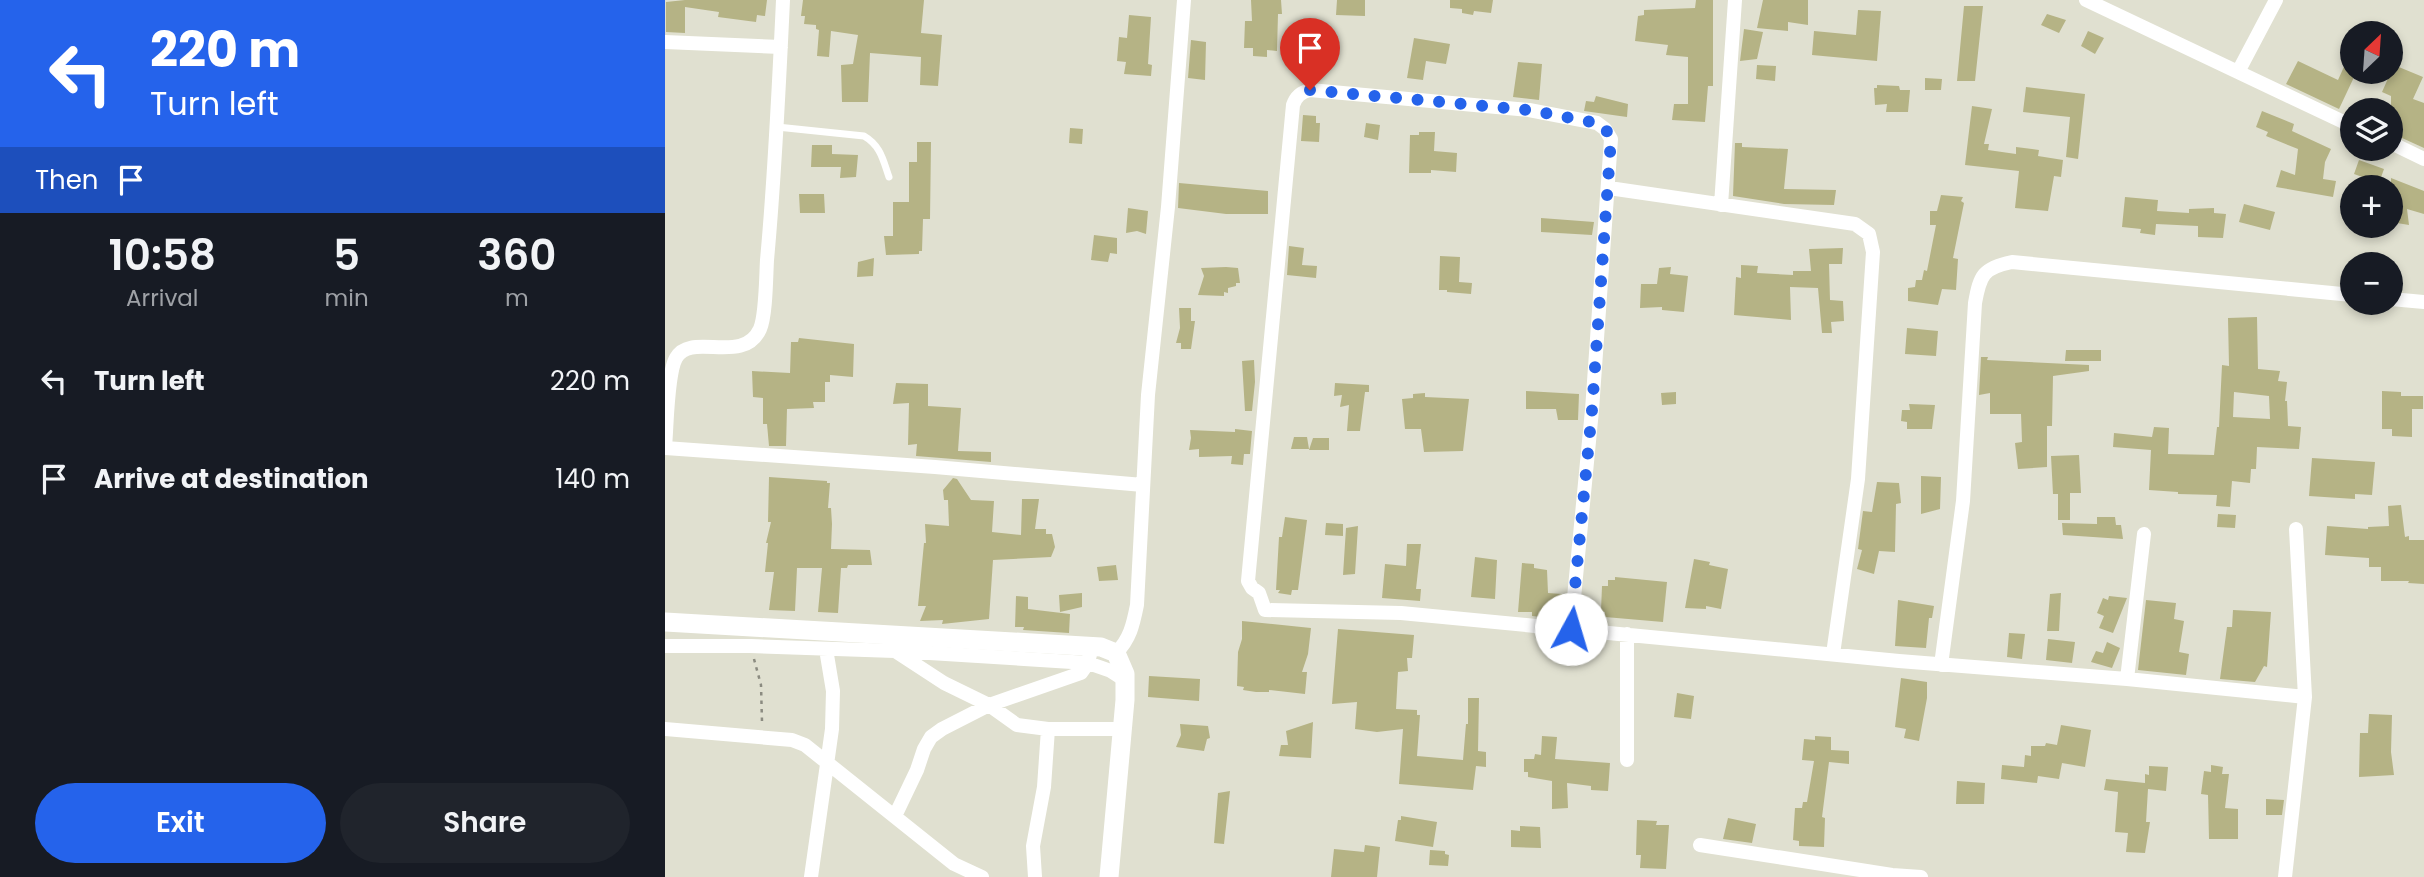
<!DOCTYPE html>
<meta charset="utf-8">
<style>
body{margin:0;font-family:Poppins,sans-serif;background:#20242c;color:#f1f3f6;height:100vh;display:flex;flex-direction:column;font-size:26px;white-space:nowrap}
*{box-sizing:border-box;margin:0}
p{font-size:23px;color:#9ea1a6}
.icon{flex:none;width:38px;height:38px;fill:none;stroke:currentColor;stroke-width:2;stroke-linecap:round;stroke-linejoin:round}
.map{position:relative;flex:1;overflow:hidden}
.drawer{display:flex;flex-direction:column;background:#171b24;width:665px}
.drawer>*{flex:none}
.top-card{background:#2563eb;color:#fff;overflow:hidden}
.needle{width:46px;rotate:25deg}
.controls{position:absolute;left:1675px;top:21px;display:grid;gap:14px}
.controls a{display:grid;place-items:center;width:63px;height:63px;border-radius:50%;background:#171b24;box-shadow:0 4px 10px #0003;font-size:35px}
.pin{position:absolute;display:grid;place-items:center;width:60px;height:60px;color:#fff;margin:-72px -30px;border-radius:50% 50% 50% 0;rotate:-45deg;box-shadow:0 0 7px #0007}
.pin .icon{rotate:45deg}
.me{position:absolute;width:77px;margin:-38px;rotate:6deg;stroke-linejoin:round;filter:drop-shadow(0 0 5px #0008)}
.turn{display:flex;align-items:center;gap:24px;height:147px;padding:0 35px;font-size:32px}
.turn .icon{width:91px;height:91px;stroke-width:2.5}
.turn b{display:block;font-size:49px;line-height:60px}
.then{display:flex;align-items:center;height:66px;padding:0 35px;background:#0003;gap:14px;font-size:26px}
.eta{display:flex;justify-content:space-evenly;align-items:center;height:119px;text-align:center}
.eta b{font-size:42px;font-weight:600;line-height:49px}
.button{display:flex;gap:14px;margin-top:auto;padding:14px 35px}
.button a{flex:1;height:80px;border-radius:42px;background:#2563eb;color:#fff;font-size:28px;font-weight:600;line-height:80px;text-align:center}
.button a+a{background:#20242c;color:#f1f3f6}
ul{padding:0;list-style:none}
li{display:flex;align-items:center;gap:21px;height:98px;padding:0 35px}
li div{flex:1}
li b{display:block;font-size:26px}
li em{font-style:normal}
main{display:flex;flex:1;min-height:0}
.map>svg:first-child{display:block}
.building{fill:#b5b385;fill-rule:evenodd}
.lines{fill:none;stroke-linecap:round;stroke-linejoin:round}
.path{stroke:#8b8b80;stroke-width:2.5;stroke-dasharray:3.5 5;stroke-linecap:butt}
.lane{stroke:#fff;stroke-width:7}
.street{stroke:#fff;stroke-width:14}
.secondary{stroke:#fff;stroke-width:19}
.route{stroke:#2563eb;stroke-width:12;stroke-dasharray:0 21.6}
</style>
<main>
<section class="drawer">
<div class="top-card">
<div class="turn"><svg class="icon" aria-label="left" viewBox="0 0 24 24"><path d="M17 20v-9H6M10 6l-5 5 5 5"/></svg><div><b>220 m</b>Turn left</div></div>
<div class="then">Then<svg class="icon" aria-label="arrive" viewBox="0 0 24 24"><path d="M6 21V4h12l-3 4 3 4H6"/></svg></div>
</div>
<div class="eta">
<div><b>10:58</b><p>Arrival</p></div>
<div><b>5</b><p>min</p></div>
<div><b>360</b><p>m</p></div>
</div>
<ul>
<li><svg class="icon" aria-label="left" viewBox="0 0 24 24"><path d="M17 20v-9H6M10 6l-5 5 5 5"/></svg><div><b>Turn left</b></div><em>220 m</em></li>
<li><svg class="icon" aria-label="arrive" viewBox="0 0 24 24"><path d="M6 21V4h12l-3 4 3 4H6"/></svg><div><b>Arrive at destination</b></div><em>140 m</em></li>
</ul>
<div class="button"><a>Exit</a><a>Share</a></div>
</section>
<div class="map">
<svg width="1759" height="877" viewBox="0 0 1759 877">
<rect width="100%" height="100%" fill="#e0e0d0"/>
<!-- building -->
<path class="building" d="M20 0H102L100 16 92 15 91 22 53 17 54 12 20 7V33L1 32V2Z
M138 0H259L256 33 277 35 273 86 255 85 256 57 205 53 203 102H177L176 65 188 64 193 35 166 31 164 57 152 56 154 30 151 29V25L139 24 140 16H136Z
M586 0H616L617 14H613L612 51 602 50V57L588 56V48H579L580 21H587Z
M672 0H700V16L671 15Z
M785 0H828L826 13 809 11 808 15 797 13V9L785 8Z
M1031 0H1048V86H1043L1040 122 1007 120 1009 104H1023V57L1001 55 1003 45 970 41 973 16 979 15V10L1030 8Z
M1098 0H1143V25L1123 22V31L1092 28Z
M1299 6H1318L1310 81H1292Z
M1193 10 1216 11 1212 61 1147 55 1149 31 1191 35Z
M1382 14 1401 20 1394 33 1376 25Z
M464 15 486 17 483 64 487 65 486 76 459 74 461 62 452 61 454 37 462 38Z
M1079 29 1098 32 1092 59 1075 61Z
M1423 31 1439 38 1430 54 1416 46Z
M749 38 785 44 781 64 761 61 758 80 742 78Z
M526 40 541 42 540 80 523 78Z
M1687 49V74L1690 75 1674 109 1621 84 1633 61 1673 80Z
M853 62 877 64 874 100 848 97Z
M1092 65 1111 66 1110 81 1091 79Z
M1729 65 1758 77 1748 99 1759 103V148L1726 133V96L1717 92Z
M1260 78 1277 79 1276 90H1260Z
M1212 85 1234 86 1235 90H1245L1243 112H1221L1222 104 1210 105 1209 88H1212Z
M1361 87 1420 94 1413 159 1401 157 1405 117 1358 112Z
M931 96 963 104 962 117 919 111 921 101 929 102Z
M1307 106 1327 109 1319 144H1324L1323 150 1351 154V147L1374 150 1373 156 1398 160 1396 177 1389 176 1383 211 1350 208 1354 171 1300 165Z
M1597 111 1629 124 1627 131 1666 149 1660 162 1658 179 1671 181 1668 197 1611 187 1616 170 1630 175 1633 149 1601 136 1603 132 1591 127Z
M638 115 651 116V123H655L654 142 636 141Z
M701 123 715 125 713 140 699 137Z
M405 128 418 129 417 144 404 143Z
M754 132H770L769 151 792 153 791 172 766 170V173H744L745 135H754Z
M252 142H266L265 219H258L257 251H254V254L221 255 219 236H228V202H244V162H252Z
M1070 143H1077V147L1123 149 1119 189 1171 190 1169 205 1119 204 1068 196Z
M147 145H167V154L193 155 191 177 175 178 176 167H146Z
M1694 160 1719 169 1714 183 1689 174Z
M1726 178 1759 191V214L1742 209 1744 225 1726 222Z
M514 183 603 191V214H561L513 208Z
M134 194H159L160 213H135Z
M1276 195 1298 197 1296 201 1299 203 1288 258 1293 259 1291 290 1277 289 1273 305 1243 301V288L1250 287 1251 280H1257L1259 270 1262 271 1271 225H1265V211H1272Z
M1460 197 1493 200 1492 211 1524 213V209L1549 208V213L1561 214 1558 238 1533 237V226L1491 224 1490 235 1475 233 1476 229 1457 227Z
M1579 204 1610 212 1605 230 1574 222Z
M463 208 483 211 481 234 472 231 461 233Z
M876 218 929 222 927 235 876 232Z
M429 235 452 238V254L445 253 443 262 426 260Z
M624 246 639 248 637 265 652 266 651 278 622 275Z
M1178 248 1177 264H1164L1165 300 1178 301 1179 321 1166 322 1167 333H1157L1153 288 1125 287 1126 320 1069 315 1071 277 1076 278V265L1093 266 1092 273 1128 275V271H1146L1144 249Z
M775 256 795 257 794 282 807 283 806 294 782 292V290H774Z
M209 258 208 276 192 277 193 262Z
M561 267 573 268 575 283H571V286L563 288V293L559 292V296L533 295 539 276 536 268Z
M1006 267 1005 274 1023 276 1019 312 997 310V307L975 308 976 284H992L994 268Z
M514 308H526V321H530L526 349H516V343H511L515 328Z
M1592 317 1593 369 1615 371 1613 381 1622 382 1620 401H1622L1623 426 1636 427 1634 449 1592 447 1591 469H1586L1585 483 1567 481 1565 507 1551 506 1552 495 1513 494V492L1484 490 1486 450 1448 447 1449 433 1487 437 1489 427 1504 428 1503 454 1549 455 1552 427H1554L1557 365 1564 366 1563 318ZM1569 392 1604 396 1605 419 1568 417Z
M1242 328 1273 331 1271 356 1240 354Z
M134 338 189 344 188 377 165 375V382H160V402H148L149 408 122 409 121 446H104L102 424H98V398L88 397 87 371 125 373 126 342H133Z
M1401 350H1436V361H1400Z
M1316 357H1323L1322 360 1424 365V371L1388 376 1387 426H1382V467L1353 469 1350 443 1357 442 1356 414H1325V393L1314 395Z
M589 360 590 382 587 411H580L577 361Z
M231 383 263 384V406L296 408 293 451 326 452V462L251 456 252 444 243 445 244 403 228 404Z
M670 383 704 385V392H700L695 431H682L684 405 675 407 677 395 669 396Z
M861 391 914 394 913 420H893L891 409H861Z
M1717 391 1736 392V396H1758V409H1747V437L1727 436V429H1717Z
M1011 392V404L997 405 996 393Z
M760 393V397L804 399 798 451 759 452 756 429H740L737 399 748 398V394Z
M1244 404 1270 405 1267 429H1242V422L1236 421 1237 410H1245Z
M570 429 587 431 585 454H579L578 465 566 464 567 456 534 457V449L524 450 526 438 525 430 570 432Z
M629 437H642L644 449H626Z
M648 438H664V450H644Z
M1414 455 1416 493H1405V520H1393V494H1388L1386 456Z
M1647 458 1710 462 1707 495 1690 494V499L1644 496Z
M1256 476 1276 477 1275 509 1256 514Z
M104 477 162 481V483H165L163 508H166L167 524 166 549 205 550 207 565H183L182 568H176L173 613 153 612 157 568H132L130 611 104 610 109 572H100L103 543H101L106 522H103Z
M288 478 292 479 306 500 329 501 327 532 356 535 357 499H374L370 529H381V534H387L390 547 386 557 328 560 324 619 277 624 278 620 255 621 261 606H253L259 543H261L260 524 284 526 283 500H279L278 490Z
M1212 482 1234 483 1236 503 1231 504 1230 552 1214 551 1209 574 1192 569 1197 550 1193 549 1198 511 1207 512Z
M1736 505 1740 537 1744 536V540H1759V584L1743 583 1744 581H1716V567H1704V558L1660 555 1662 526 1703 529V527L1724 526 1723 506Z
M1553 514 1571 515 1570 528 1552 527Z
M620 517 642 520 633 590H627L626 595 613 593 615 590H611L614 537H617Z
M1432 517H1450L1451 525H1456L1458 539 1398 535 1397 523 1432 524Z
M661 523 678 524V536L660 535Z
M693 526 690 574 678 575 681 528Z
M742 544H756L751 589H756L755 601 717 598 720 564 741 566Z
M810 557 832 560 830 599 806 597Z
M1029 559 1045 562 1044 565 1063 569 1056 609 1041 606V609L1020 608Z
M857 563 869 564V568L882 570 883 593 897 594 896 619 867 616V612H853Z
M451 565 453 580 434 581 432 567Z
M950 577 1002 582 998 622 940 617V612L936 611 937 586H943V580H950Z
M417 593V607L395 612 394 595Z
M1396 593 1394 631H1382L1385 594Z
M351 596 363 597V609L405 614 404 633 358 630 359 627H350Z
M1444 596 1462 598 1448 633 1434 628 1439 616 1432 613 1438 598 1443 600Z
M1233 600 1269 606 1267 618H1264L1261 648 1230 646Z
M1481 600 1511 603 1509 619 1519 621 1514 652 1524 654 1521 675 1473 670Z
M1568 610 1606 612 1602 667 1599 666 1590 682 1555 679 1562 627H1567Z
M577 621 646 628 643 654 637 672H642L640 694 604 690V692H591L578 690 579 687 572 686 573 652 577 639Z
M673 629 749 635 747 658H742L743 671 733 672 731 709 752 710V715H755L752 756 798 760 801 724H803V698H814L813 751 821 752V767L811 766 808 790 734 784 738 729 712 732 690 729 692 702 667 704Z
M1344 633 1360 634 1357 659 1342 657Z
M1383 639 1410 642 1407 663 1381 660Z
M1442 642 1455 648 1447 668 1426 662 1431 651 1438 653Z
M484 676 535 679 534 701 483 697Z
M1236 678 1262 682V698L1254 741 1239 738 1241 729 1230 727Z
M1012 693 1029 696 1026 719 1009 717Z
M1704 714 1727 715 1726 752 1729 775 1694 777 1695 733H1703Z
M648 722 646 758 614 756 616 745H623L621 731Z
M515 724 543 726 545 738 542 739 539 751 511 747 516 735Z
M1396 725 1426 730 1420 767 1397 763 1394 779 1373 776 1372 783 1336 779 1337 765 1359 767 1360 755 1366 756V746H1380L1381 743 1392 745Z
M877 736 892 737 890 759 945 763 943 791 926 790V786L902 783 903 808 887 809V781L863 777V772H859V759H869L870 754 876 755Z
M1150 736 1166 737V750L1184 751V764L1164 762 1157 817 1160 818 1159 847 1134 846V841L1128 840 1130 808H1137L1138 802H1142L1149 761 1137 760 1139 739 1150 740Z
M1546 765 1558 767 1557 774H1564L1560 808 1573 809V839H1544L1543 795 1536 794 1539 771 1546 772Z
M1484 766 1503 767 1501 791 1483 789 1481 822H1485L1480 853 1461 852 1463 833 1450 832 1453 792 1439 790 1441 779 1480 783V774L1484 775Z
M1292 781 1320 783 1319 804H1291Z
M565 791 559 844 549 843 553 793Z
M1601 799 1619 800 1617 815H1601Z
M736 816 772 822 768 847 730 841 733 820H736Z
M1063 818 1091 824 1087 843 1058 839Z
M972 820 992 821 991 825H1004L1001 869 975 868 976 855H971Z
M855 826 875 827 876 848 846 847V830L855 831Z
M700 845 715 847 712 877H666L669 849 699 852Z
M765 850 780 851V854L784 855 783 866 764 865Z"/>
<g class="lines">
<!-- path -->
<path class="path" d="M89 659 96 685 97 722"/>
<!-- lane -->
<path class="lane" d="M112 127 199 136C216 146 218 160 224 177"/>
<!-- street -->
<path class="street" d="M1421 0 1687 126
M0 42 116 47
M1573 72 1611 0
M1726 143 1759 159
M944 188 1190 224 1204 234 1208 252 1193 479 1168 654
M1056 205 1070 0
M1726 299 1759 302
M0 447C2 426 2 374 11 358 26 331 78 366 95 329 101 315 101 277 102 260 110 174 114 87 118 0
M0 448 270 467 478 485
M906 629 927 410 946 139 940 129 932 123 864 110 645 90C636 92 631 96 628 105L583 581 587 588 594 593 600 610 736 613 1234 661 1462 679 1640 697
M962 634V760
M0 646H86L230 651 279 683 324 705 352 725 383 729H457
M232 651 423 663 446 671 460 680
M451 653C465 639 468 625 472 605L483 395 503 207 519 0
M1276 665 1298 501 1310 303C1315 275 1318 268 1347 262L1687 295
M1462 679 1479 534
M0 729 127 740 140 745 289 864 317 877
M230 816 252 770 259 749 266 737 277 729 324 705 416 673 423 663 427 646
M1035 845 1227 875 1256 877
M146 877 167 729 168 691 161 649
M370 877 368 846 379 787 383 729
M1620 877 1640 697 1631 529"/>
<!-- secondary -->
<path class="secondary" d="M0 622 436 647 451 653 460 674V700L444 877"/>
</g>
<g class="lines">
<!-- route -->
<path class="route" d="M645 90 864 110 932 123 940 128 946 139 927 410 906 629"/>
</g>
</svg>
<div class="controls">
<a><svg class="needle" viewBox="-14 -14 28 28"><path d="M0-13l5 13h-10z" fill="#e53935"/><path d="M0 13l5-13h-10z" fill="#9ea1a6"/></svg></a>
<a><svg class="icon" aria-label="layers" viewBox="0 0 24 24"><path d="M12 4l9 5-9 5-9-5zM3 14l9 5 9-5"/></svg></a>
<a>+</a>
<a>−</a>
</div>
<div class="pin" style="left:645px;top:90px;background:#d93025"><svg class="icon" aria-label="arrive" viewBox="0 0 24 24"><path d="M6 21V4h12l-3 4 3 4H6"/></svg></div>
<svg class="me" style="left:906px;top:629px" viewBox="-20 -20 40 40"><circle r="19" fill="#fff"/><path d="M0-13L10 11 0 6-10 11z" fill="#2563eb"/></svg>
</div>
</main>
